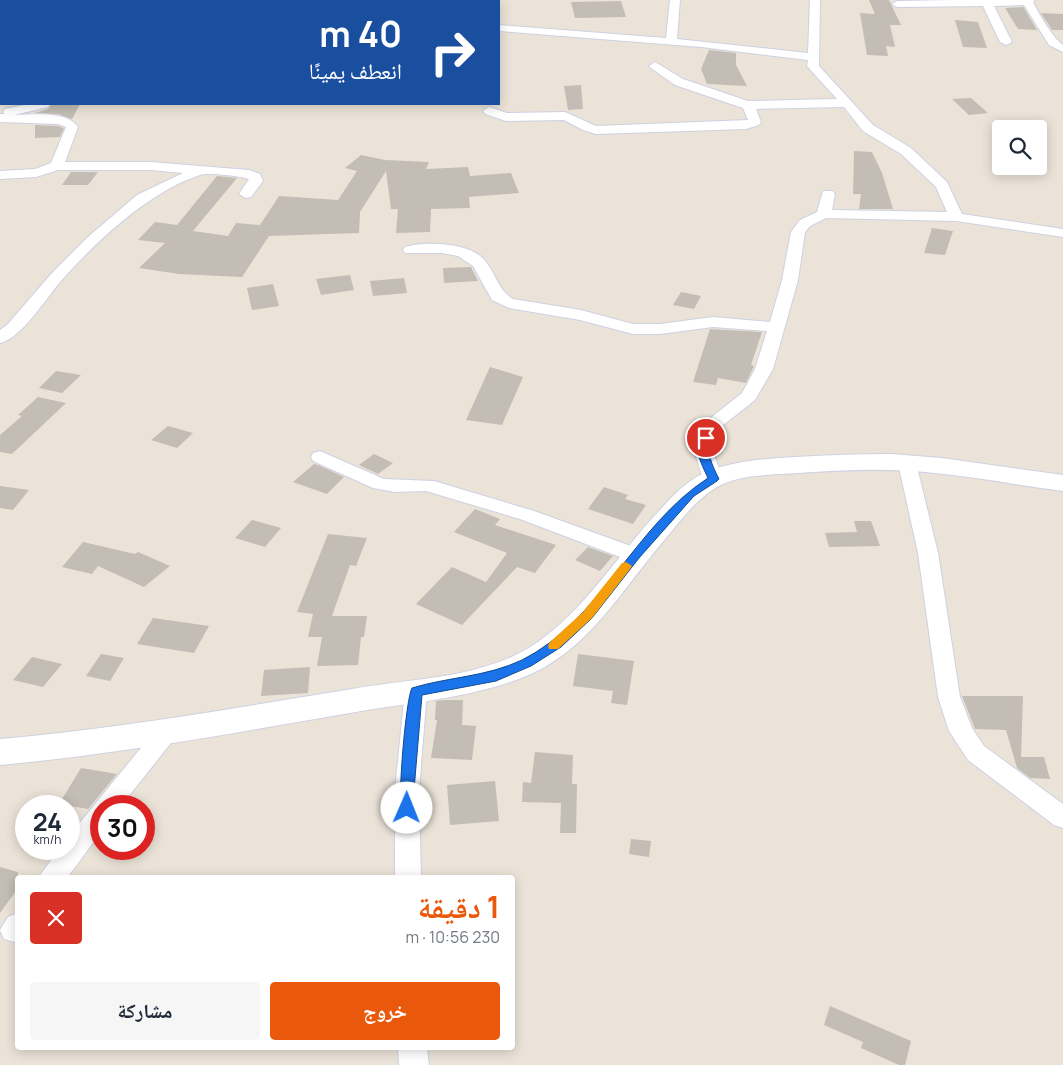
<!DOCTYPE html>
<html lang="ar">
<meta charset="utf-8">
<style>
body{margin:0;font-family:Manrope,"Noto Naskh Arabic",sans-serif;background:#f6f6f7;color:#1f2937;direction:rtl;height:100vh;display:flex;flex-direction:column;font-size:19px;white-space:nowrap}
*{box-sizing:border-box;margin:0}
p{font-size:16px;color:#747a83}
.icon{flex:none;width:28px;height:28px;fill:none;stroke:currentColor;stroke-width:2;stroke-linecap:round;stroke-linejoin:round}
.map{position:relative;flex:1;overflow:hidden;direction:ltr}
.details{position:absolute;left:15px;top:875px;width:500px;height:175px;display:flex;flex-direction:column;background:#fff;border-radius:5px;box-shadow:0 2px 12px #0003;direction:rtl}
.details>*{flex:none}
.hud{position:absolute;left:0px;top:0px;width:500px;height:105px;box-shadow:0 2px 12px #0003;direction:rtl;background:#1a4fa0;color:#fff;overflow:hidden}
.fabs{position:absolute;left:992px;top:120px;display:grid;gap:10px}
.fabs a{display:grid;place-items:center;width:55px;height:55px;border-radius:5px;background:#fff;box-shadow:0 2px 12px #0003;font-size:25px}
.speed{position:absolute;left:15px;top:795px;display:flex;gap:10px;font-size:25px;font-weight:700;text-align:center}
.speed>*{display:grid;place-content:center;width:65px;height:65px;border-radius:50%;background:#fff;box-shadow:0 2px 12px #0003;line-height:1}
.speed small{font-size:12px;font-weight:400}
.speed .limit{border:8px solid #d22;background:#fff;color:#111}
.pin{position:absolute;display:grid;place-items:center;width:42px;height:42px;color:#fff;margin:-21px;border:2px solid #fff;border-radius:50%;box-shadow:0 1px 5px #0007}
.me{position:absolute;width:55px;margin:-28px;rotate:1deg;stroke-linejoin:round;filter:drop-shadow(0 0 4px #0008)}
.turn{display:flex;align-items:center;gap:18px;height:105px;padding:0 15px;font-size:22px}
.turn .icon{width:65px;height:65px;stroke-width:2.5}
.turn b{display:block;font-size:35px;line-height:42px}
.round{display:grid;place-items:center;flex:none;width:52px;height:52px;border-radius:5px;background:#f6f6f7}
.headline{display:flex;align-items:center;justify-content:space-between;height:85px;padding:0 15px}
h1{font-size:30px;font-weight:700;line-height:38px;color:#ea580c}
.button{display:flex;gap:10px;margin-top:auto;padding:10px 15px}
.button a{flex:1;height:58px;border-radius:5px;background:#ea580c;color:#fff;font-size:20px;font-weight:700;line-height:58px;text-align:center}
.button a+a{background:#f6f6f7;color:#1f2937}
.map>svg:first-child{display:block}
.building{fill:#c3bdb5}
.lines{fill:none;stroke-linecap:round;stroke-linejoin:round}
.street-casing{stroke:#cdd1e2;stroke-width:2}
.secondary-casing{stroke:#cdd1e2;stroke-width:2}
.street{fill:#fff;fill-rule:evenodd}
.secondary{fill:#fff;fill-rule:evenodd}
.route{fill:#1a73e8;stroke:#114b97}
.slow{fill:#f59e0b}
</style>
<div class="map">
<svg width="1063" height="1065" viewBox="0 0 1063 1065">
<rect width="100%" height="100%" fill="#ebe3d8"/>
<!-- building -->
<path class="building" d="M869 0H889L901 25H890L895 47 886 46 888 56 867 55 860 13 875 14Z
M621 1 626 17 575 18 571 2Z
M1023 7 1024 8 1037 30 1018 29 1005 8Z
M1041 13 1063 14V30H1052Z
M955 20 978 22 987 48 963 47Z
M709 50 736 53V65L747 86 707 84 701 69Z
M581 85 583 109 568 110 564 86Z
M971 98 988 113 969 115 952 99Z
M62 104H80L72 119 58 114 35 113 48 109 51 105Z
M35 125 58 126 64 128 60 137 35 138Z
M854 151 872 152 882 173 893 209H859L861 194H853Z
M361 155 385 160 429 162 426 169 468 167 470 176 511 173 519 193 469 197 470 208 431 209 430 232 396 233 398 209H391L386 171 360 212 359 233 269 236 242 277 179 274 139 268 165 243 138 240 155 222 177 225 217 176 237 178 193 231 228 236 236 223 260 225 279 196 338 200 357 171 345 168Z
M71 172H98L88 185H62Z
M932 228 953 231 945 255 924 253Z
M471 267 478 281 444 283 443 268Z
M350 275 354 290 321 295 316 279Z
M404 278 407 293 373 296 370 281Z
M273 284 279 306 252 310 247 288Z
M681 292 701 296 694 309 673 305Z
M710 329 762 332 751 365 754 366 753 368 746 383 718 378 716 385 693 382Z
M490 367 523 377 502 425 466 420Z
M56 371 81 375 62 393 39 388Z
M38 397 66 403 12 454 0 452V435L22 416 18 415Z
M168 426 193 433 177 448 151 440Z
M374 454 393 463 378 474 359 465Z
M314 464 318 465 344 477 327 494 293 482Z
M0 486 29 490 13 510 0 508Z
M604 487 628 495 625 499 646 505 633 524 588 509Z
M475 509 500 519 495 525 556 545 535 573 517 567 462 625 416 604 452 567 486 582 507 553 454 532Z
M252 520 281 528 265 547 235 538Z
M854 521H871L880 546 829 547 825 533 857 532Z
M328 534 367 538 356 566 350 565 332 616H367L364 637H361L358 665 317 666 322 637H308L313 614 297 612Z
M83 542 135 554 138 552 170 566 144 587 98 566 92 574 62 567Z
M588 547 613 556 600 571 575 560Z
M153 618 209 626 194 653 137 644Z
M101 654 124 658 110 681 86 676Z
M578 654 634 661 627 705 611 703 613 691 573 686Z
M32 657 62 664 43 687 13 680Z
M310 667 308 693 261 696 264 670Z
M962 696H1023L1021 757H1044L1050 779 1030 778 1017 768 1006 730 975 729Z
M445 700H463L462 725 476 726 472 760 431 758 437 720H435L436 701Z
M535 752 573 755 572 784H577L576 833H560L561 803 522 802 523 782 531 783Z
M81 768 117 774 88 809 59 804Z
M495 781 499 821 450 825 447 785Z
M631 839 651 841 649 857 629 854Z
M0 867 18 872V888L0 913Z
M830 1006 911 1041 905 1065H899L861 1048 863 1042 824 1025Z"/>
<g class="lines">
<defs>
<path id="street" d="M177 0H187V1H177Z
M670 0H680L677 39 808 53 810 0H820L819 66 873 125 911 148 947 182 962 214 1063 229V237L956 221 826 218 810 226 805 232 798 280 773 369 755 400 717 430 711 447 723 479 720 483 713 485 706 483 703 479 693 447 703 424 742 393 755 369 767 331 713 327 660 334H633L580 320 509 308 492 300 473 266 458 256 442 253H405L403 250 405 247C426 241 472 242 486 262 496 275 499 291 513 299L581 310 633 324H660L713 317 770 322 782 280 791 232 800 220 817 212 823 191H833L835 194 832 210 947 212 936 187 901 154 863 131 844 107 756 109 761 122 759 125 746 129 596 134 583 130 564 120 506 121 485 114 483 111 489 107 507 113 565 112 596 126 748 120 743 108 675 85 651 68 649 66 655 62 683 79 748 101 837 99 807 66 808 60 701 47 499 31V25L666 38Z
M951 0H1035L1033 2C1039 14 1053 38 1063 45V52L1049 45 1024 5 994 6 1012 42 1006 45 1000 42 983 6 897 7 892 4 897 1Z
M29 104H50L48 107 14 115C33 115 66 110 78 127L65 162H151L249 170 260 174 263 181 251 197 246 198 239 194 249 179C241 176 207 172 200 175 150 191 95 242 61 281 46 298 22 338 0 343V330L7 325 52 273 88 237 137 195 183 173 151 170H58L36 177 0 179V171L35 169 51 163 66 127 58 124 0 122V114H4L3 112 5 109Z
M320 451 384 479 434 481 534 511 642 550 645 555 642 560 635 562 628 560 520 519 426 491 395 492 373 488 313 461 311 457 313 453Z
M907 457 914 459 916 463 938 553 960 697 972 728 984 746 1063 804V828L1054 825 968 760 949 731 938 697 918 553 898 463 900 459Z
M416 682 424 685 427 691 419 790 421 878H395V790L405 691 408 685Z
M166 724 174 727 178 733 174 739 121 806H101V832L67 878H38L59 849H69V836L158 727Z
M18 913V941L14 942 4 939 0 930 8 917Z
M398 1048H427L429 1065H399Z"/>
<path id="secondary" d="M891 454 942 458 1063 475V491C1017 485 971 476 925 472 883 468 840 470 798 473 774 475 745 474 723 484 697 496 679 523 661 544 622 590 589 648 531 674 473 699 411 702 350 713 234 733 118 754 0 765V739C118 729 235 708 352 689 413 678 482 679 535 644 573 618 600 581 629 546 642 529 657 513 671 498 681 488 692 478 705 473 733 460 765 459 795 457 827 455 859 454 891 454Z"/>
</defs>
<!-- street casing -->
<use href="#street" class="street-casing"/>
<!-- secondary casing -->
<use href="#secondary" class="secondary-casing"/>
<!-- street -->
<use href="#street" class="street"/>
<!-- secondary -->
<use href="#secondary" class="secondary"/>
</g>
<!-- route -->
<path class="route" d="M706 434 711 438C706 453 712 465 719 479L717 481 694 496 639 558 592 618 561 647 531 666 496 681 422 695 414 790V808L412 812 407 813 402 812C397 802 406 698 412 688 448 677 486 677 522 660 600 621 635 525 708 478 703 467 688 440 706 434Z"/>
<!-- slow -->
<path class="slow" d="M626 562 632 566 630 569 592 618 558 649H549L548 646 549 643 583 612 622 563Z"/>
</svg>
<div class="fabs">
<a><svg class="icon" aria-label="search" viewBox="0 0 24 24"><circle cx="10" cy="10" r="6"/><path d="M15 15l6 6"/></svg></a>
</div>
<div class="speed"><div>24<small>km/h</small></div><div class="limit">30</div></div>
<div class="pin" style="left:706px;top:438px;background:#d93025"><svg class="icon" aria-label="arrive" viewBox="0 0 24 24"><path d="M6 21V4h12l-3 4 3 4H6"/></svg></div>
<svg class="me" style="left:407px;top:808px" viewBox="-20 -20 40 40"><circle r="19" fill="#fff"/><path d="M0-13L10 11 0 6-10 11z" fill="#1a73e8"/></svg>
<div class="hud">
<div class="turn"><svg class="icon" aria-label="right" viewBox="0 0 24 24"><path d="M7 20v-9h11M14 6l5 5-5 5"/></svg><div><b>40 m</b>انعطف يمينًا</div></div>
</div>
<section class="details">
<div class="headline"><div><h1>1 دقيقة</h1><p>230 m · 10:56</p></div><a class="round" style="background:#d93025;color:#fff"><svg class="icon" aria-label="close" viewBox="0 0 24 24"><path d="M6 6l12 12M18 6L6 18"/></svg></a></div>
<div class="button"><a>خروج</a><a>مشاركة</a></div>
</section>
</div>
